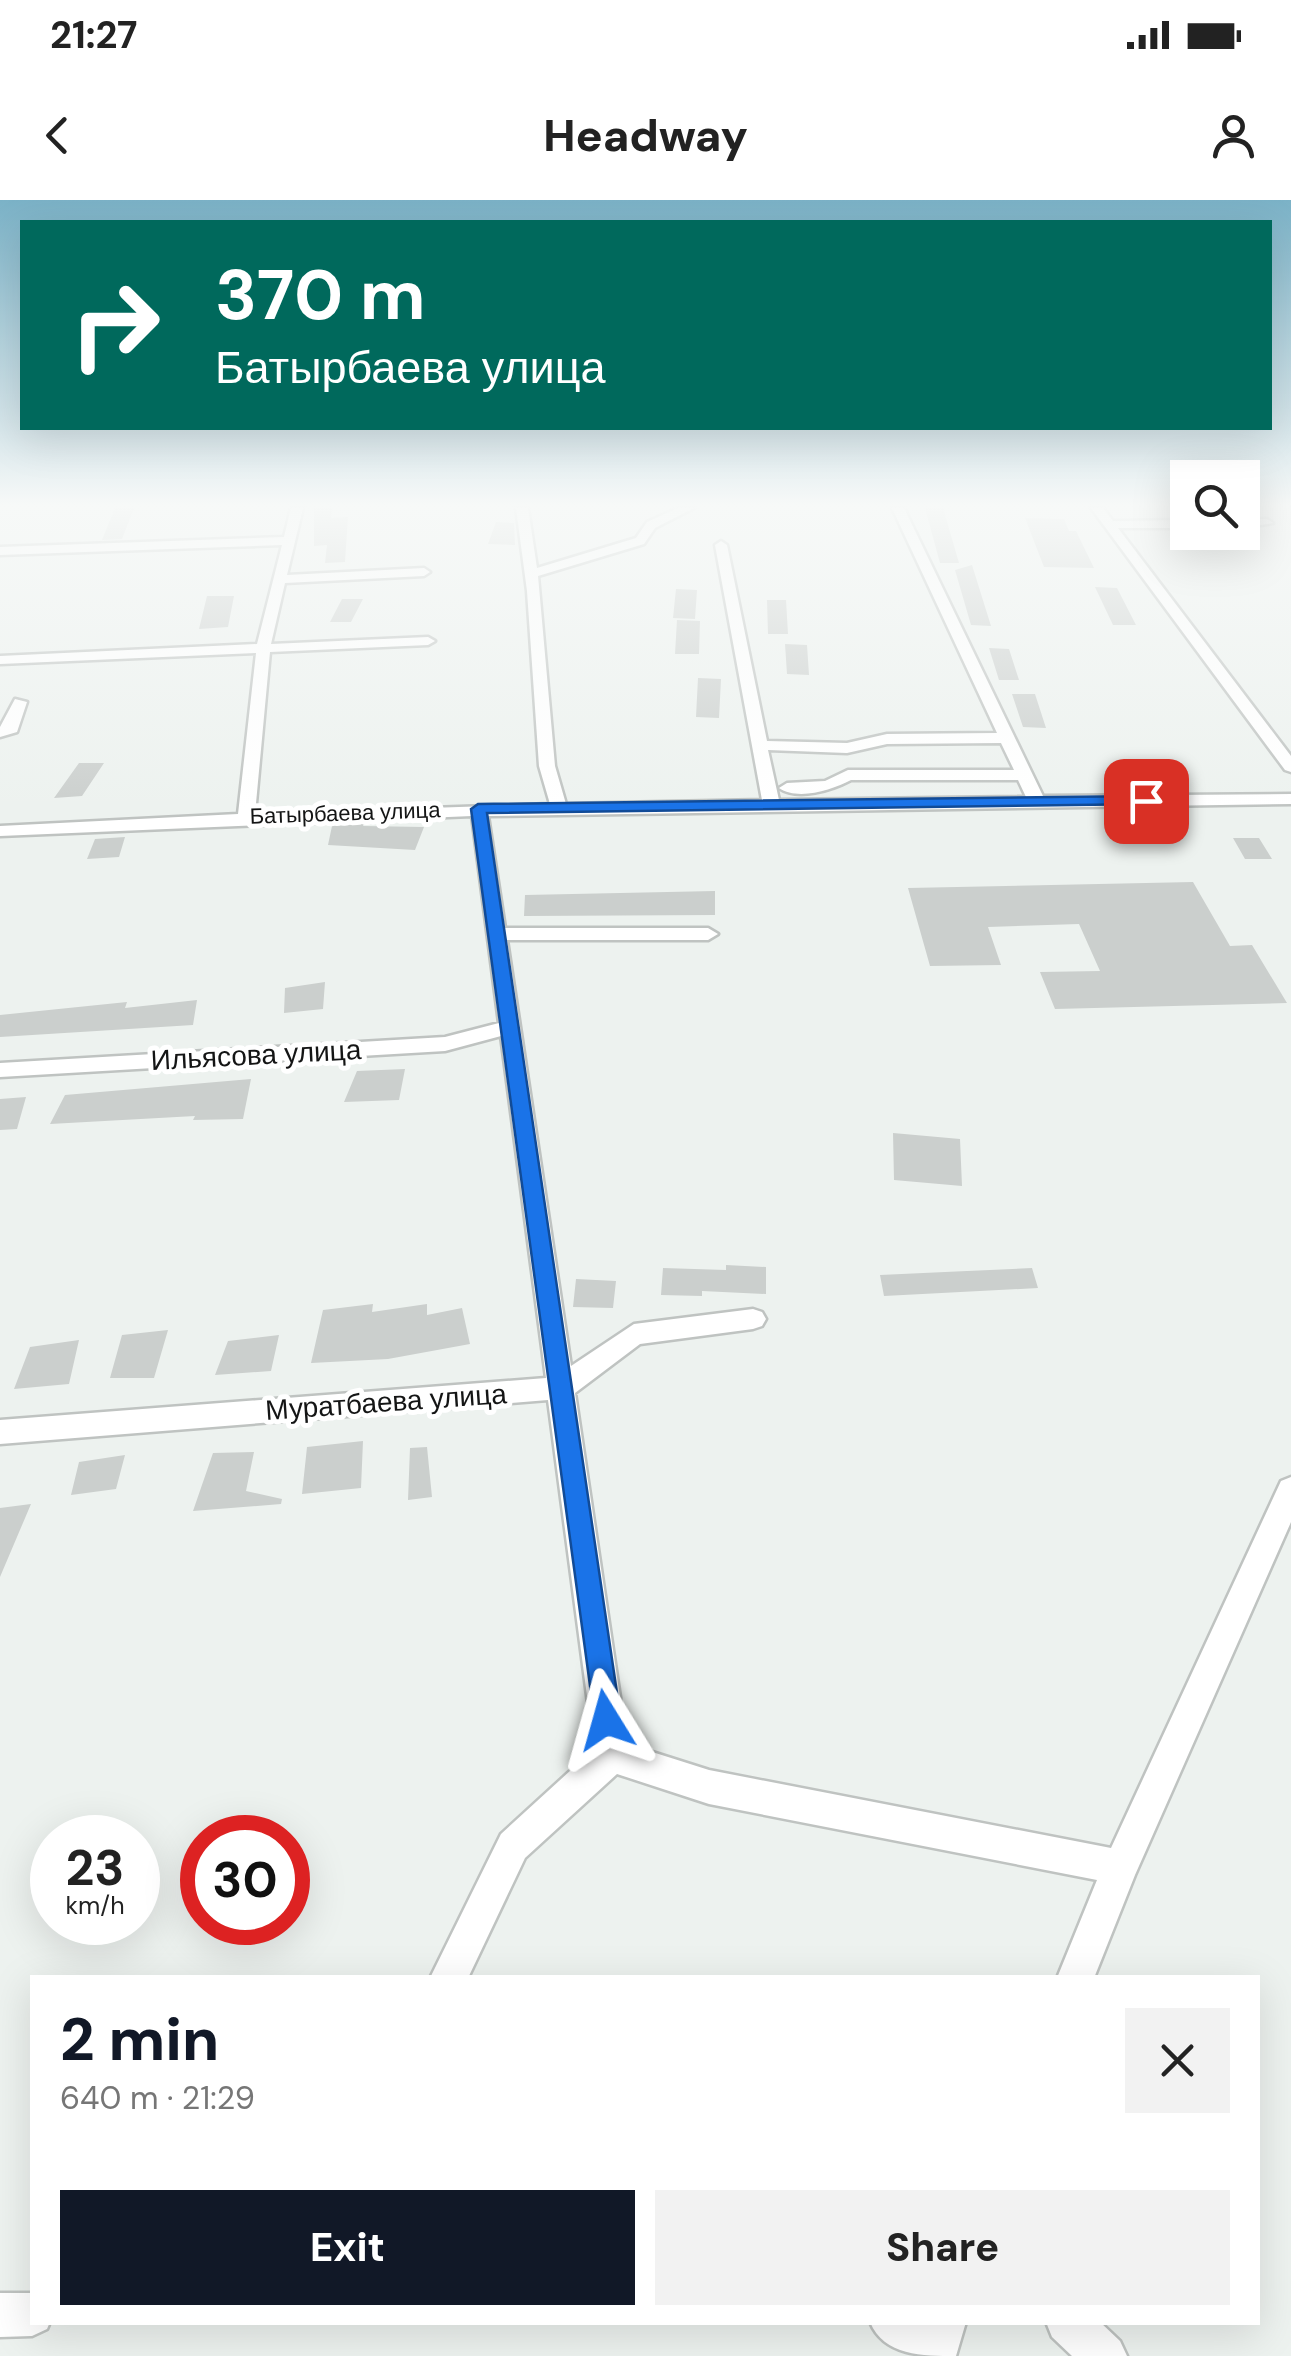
<!DOCTYPE html>
<meta charset="utf-8">
<style>
body{margin:0;font-family:"DM Sans",sans-serif;background:#f2f2f2;color:#222;height:100vh;display:flex;flex-direction:column;font-size:38px;white-space:nowrap}
*{box-sizing:border-box;margin:0}
p{font-size:32px;color:#767676}
.icon{flex:none;width:55px;height:55px;fill:none;stroke:currentColor;stroke-width:2;stroke-linecap:round;stroke-linejoin:round}
.map{position:relative;flex:1;overflow:hidden}
.drawer{position:absolute;left:30px;top:1775px;width:1230px;height:350px;display:flex;flex-direction:column;background:#fff;border-radius:0px;box-shadow:0 10px 40px #0002}
.drawer>*{flex:none}
.guide{position:absolute;left:20px;top:20px;width:1252px;height:210px;border-radius:0px;box-shadow:0 10px 40px #0002;background:#00695c;color:#fff;overflow:hidden}
.controls{position:absolute;left:1170px;top:260px;display:grid;gap:20px}
.controls a{display:grid;place-items:center;width:90px;height:90px;border-radius:0px;background:#fff;box-shadow:0 10px 40px #0002;font-size:50px}
.speed{position:absolute;left:30px;top:1615px;display:flex;gap:20px;font-size:50px;font-weight:700;text-align:center}
.speed>*{display:grid;place-content:center;width:130px;height:130px;border-radius:50%;background:#fff;box-shadow:0 10px 40px #0002;line-height:1}
.speed small{font-size:25px;font-weight:400}
.speed .limit{border:15px solid #d22;background:#fff;color:#111}
.pin{position:absolute;display:grid;place-items:center;width:85px;height:85px;color:#fff;margin:-42px;border-radius:20px;box-shadow:0 5px 15px #0006}
.me{position:absolute;width:110px;margin:-55px;rotate:352deg;stroke-linejoin:round;filter:drop-shadow(0 0 8px #0008)}
.turn{display:flex;align-items:center;gap:35px;height:210px;padding:0 30px;font-size:45px}
.turn .icon{width:130px;height:130px;stroke-width:2.5}
.turn b{display:block;font-size:70px;line-height:85px}
.round{display:grid;place-items:center;flex:none;width:105px;height:105px;border-radius:0px;background:#f2f2f2}
.summary{display:flex;align-items:center;justify-content:space-between;height:170px;padding:0 30px}
h1{font-size:60px;font-weight:800;line-height:75px;color:#111827}
.cta{display:flex;gap:20px;margin-top:auto;padding:20px 30px}
.cta a{flex:1;height:115px;border-radius:0px;background:#111827;color:#fff;font-size:40px;font-weight:800;line-height:115px;text-align:center}
.cta a+a{background:#f2f2f2;color:#222}
.status{display:flex;justify-content:space-between;align-items:center;height:70px;padding:0 50px;background:#fff;direction:ltr}
.status svg{height:28px;fill:currentColor}
header{display:flex;justify-content:space-between;align-items:center;height:130px;padding:0 30px;background:#fff;font-size:45px;font-weight:800}
.map>svg:first-child{display:block}
.building{fill:#cbcfcd}
.lines{fill:none;stroke-linecap:round;stroke-linejoin:round}
.minor-casing{stroke:#bfc3c1;stroke-width:5}
.minor{fill:#fff;fill-rule:evenodd}
.route{fill:#1a73e8;stroke:#114b97;stroke-width:2.5}
.labels{text-anchor:middle;dominant-baseline:central;stroke-width:10;stroke-linejoin:round;paint-order:stroke}
.far-street-label{font-size:22px;fill:#141515;stroke:#fff}
.street-label{font-size:28px;fill:#141515;stroke:#fff}
</style>
<div class="status"><b>21:27</b><svg viewBox="0 0 49 12"><path d="M0 12V9h3v3zM5 12V6h3v6zM10 12V3h3v9zM15 12V0h3v12zM26 1h20v11H26zM47 4h2v5h-2z"/></svg></div>
<header><svg class="icon" aria-label="back" viewBox="0 0 24 24"><path d="M15 5l-7 7 7 7"/></svg>Headway<svg class="icon" aria-label="person" viewBox="0 0 24 24"><circle cx="12" cy="8" r="4"/><path d="M4 21q1-7 8-7t8 7"/></svg></header>
<div class="map">
<svg width="1291" height="2156" viewBox="0 0 1291 2156">
<rect width="100%" height="100%" fill="#edf2ef"/>
<!-- building -->
<path class="building" d="M115 308H134L122 339 102 340Z
M314 308H332L331 318 348 317 345 362 325 363 327 345 314 346Z
M925 308H943L959 363H940Z
M1025 318 1064 319 1069 331H1076L1094 368 1044 367Z
M496 322 514 323 515 345 488 344Z
M972 365 991 426 971 425 955 370Z
M1095 387 1117 388 1136 425H1113Z
M676 389 697 390 695 419 673 418Z
M207 396H234L228 427 199 429Z
M342 399H363L351 422H330Z
M767 400H786L788 434H768Z
M677 420 700 421 699 454H675Z
M785 444 807 445 809 475 787 474Z
M989 448 1009 449 1019 480H999Z
M698 478 721 479 719 518 696 517Z
M1012 494H1035L1046 528 1023 527Z
M79 563H104L82 596 54 598Z
M364 624 363 626 424 627 415 650 328 645 332 626Z
M125 637 119 657 87 659 95 639Z
M1233 638H1259L1272 659H1245Z
M1193 682 1230 746 1252 745 1287 803 1055 809 1040 772 1100 771 1079 724 988 727 1001 765 930 766 908 688Z
M715 691V715L524 716 525 695Z
M325 782 323 809 284 813 285 788Z
M197 800 193 825 0 837V815L127 802 125 808Z
M405 869 399 900 344 902 357 871Z
M251 879 243 919 193 920 195 916 50 924 65 895Z
M26 897 17 929 0 930V899Z
M893 933 960 939 962 986 894 980Z
M726 1065 766 1067V1094L702 1091V1096L661 1095 663 1068 726 1070Z
M1032 1068 1038 1088 884 1096 880 1075Z
M576 1079 616 1081 613 1108 573 1107Z
M373 1104 372 1112 427 1104V1115L462 1108 470 1144 388 1159 311 1163 323 1110Z
M168 1130 154 1178H110L122 1135Z
M279 1135 271 1171 215 1175 228 1141Z
M79 1140 69 1184 14 1189 30 1147Z
M363 1241 361 1288 302 1294 307 1247Z
M427 1247 432 1297 408 1300 410 1248Z
M254 1252 246 1291 282 1299 281 1304 193 1311 213 1253Z
M125 1255 116 1289 71 1295 79 1262Z
M31 1304 0 1377V1308Z"/>
<g class="lines">
<defs>
<path id="minor" d="M291 308H303L287 375 424 368 430 372 424 376 285 383 271 444 428 437 435 441 428 445 270 452 255 614 550 604 539 566 527 391 516 308H528L537 368 636 338 647 322 678 308H694L655 328 644 344 538 376 555 566 566 604 762 600 715 345 721 341 727 345 767 541 847 543 887 534 997 533 892 308H904L1043 596 1291 594V604L488 616 505 728H708L718 734 708 740H507L571 1166 634 1124 753 1109 762 1112 766 1119 762 1126 753 1129 640 1144 575 1193 627 1544 709 1570 1111 1648 1281 1281 1291 1277V1322L1135 1675 1094 1778H1057L1097 1680 709 1604 617 1574 525 1658 468 1778H430L501 1634 594 1549 548 1200 0 1244V1220L546 1178 501 836 445 851 0 877V863L445 837 499 823 472 616 0 636V626L238 614 256 453 0 464V456L257 444 282 345 0 355V347L284 337ZM1001 543 1014 570H848L825 581 787 583 779 588C798 601 832 590 851 580H1018L1026 597 779 600 768 550 847 553 887 544Z
M1091 308H1103L1113 321 1188 320V328H1118L1291 556V572L1285 570Z
M1242 320 1267 319 1273 323 1242 328Z
M15 499 27 502 17 532 0 537V527Z
M0 2093H32V2122H50L47 2129 32 2136 0 2137Z
M870 2122H966L956 2156C923 2156 884 2156 870 2122Z
M1046 2122H1100L1120 2141 1127 2156H1072L1052 2137Z"/>
</defs>
<!-- minor casing -->
<use href="#minor" class="minor-casing"/>
<!-- minor -->
<use href="#minor" class="minor"/>
</g>
<!-- sky -->
<linearGradient id="sky" x2="0" y2="1"><stop stop-color="#7bb2c7"/><stop offset="0.5" stop-color="#f7f9f8"/><stop offset="1" stop-color="#f7f9f8" stop-opacity="0"/></linearGradient>
<rect width="1291" height="610" fill="url(#sky)"/>
<!-- route -->
<path class="route" d="M1146 596 1153 601 1151 604 487 613 621 1520 617 1530 606 1535 596 1530 471 609 478 604Z"/>
<g class="labels">
<!-- far-street labels -->
<g class="far-street-label">
<text transform="translate(345 613) rotate(-2)">Батырбаева улица</text>
</g>
<!-- street labels -->
<g class="street-label">
<text transform="translate(256 855) rotate(-3)">Ильясова улица</text>
<text transform="translate(386 1202) rotate(-4)">Муратбаева улица</text>
</g>
</g>
</svg>
<div class="controls">
<a><svg class="icon" aria-label="search" viewBox="0 0 24 24"><circle cx="10" cy="10" r="6"/><path d="M15 15l6 6"/></svg></a>
</div>
<div class="speed"><div>23<small>km/h</small></div><div class="limit">30</div></div>
<div class="pin" style="left:1146px;top:601px;background:#d93025"><svg class="icon" aria-label="arrive" viewBox="0 0 24 24"><path d="M6 21V4h12l-3 4 3 4H6"/></svg></div>
<svg class="me" style="left:606px;top:1520px" viewBox="-20 -20 40 40"><path d="M0-17L14 15 0 8-14 15z" fill="#1a73e8" stroke="#fff" stroke-width="4"/></svg>
<div class="guide">
<div class="turn"><svg class="icon" aria-label="right" viewBox="0 0 24 24"><path d="M7 20v-9h11M14 6l5 5-5 5"/></svg><div><b>370 m</b>Батырбаева улица</div></div>
</div>
<section class="drawer">
<div class="summary"><div><h1>2 min</h1><p>640 m · 21:29</p></div><a class="round"><svg class="icon" aria-label="close" viewBox="0 0 24 24"><path d="M6 6l12 12M18 6L6 18"/></svg></a></div>
<div class="cta"><a>Exit</a><a>Share</a></div>
</section>
</div>
